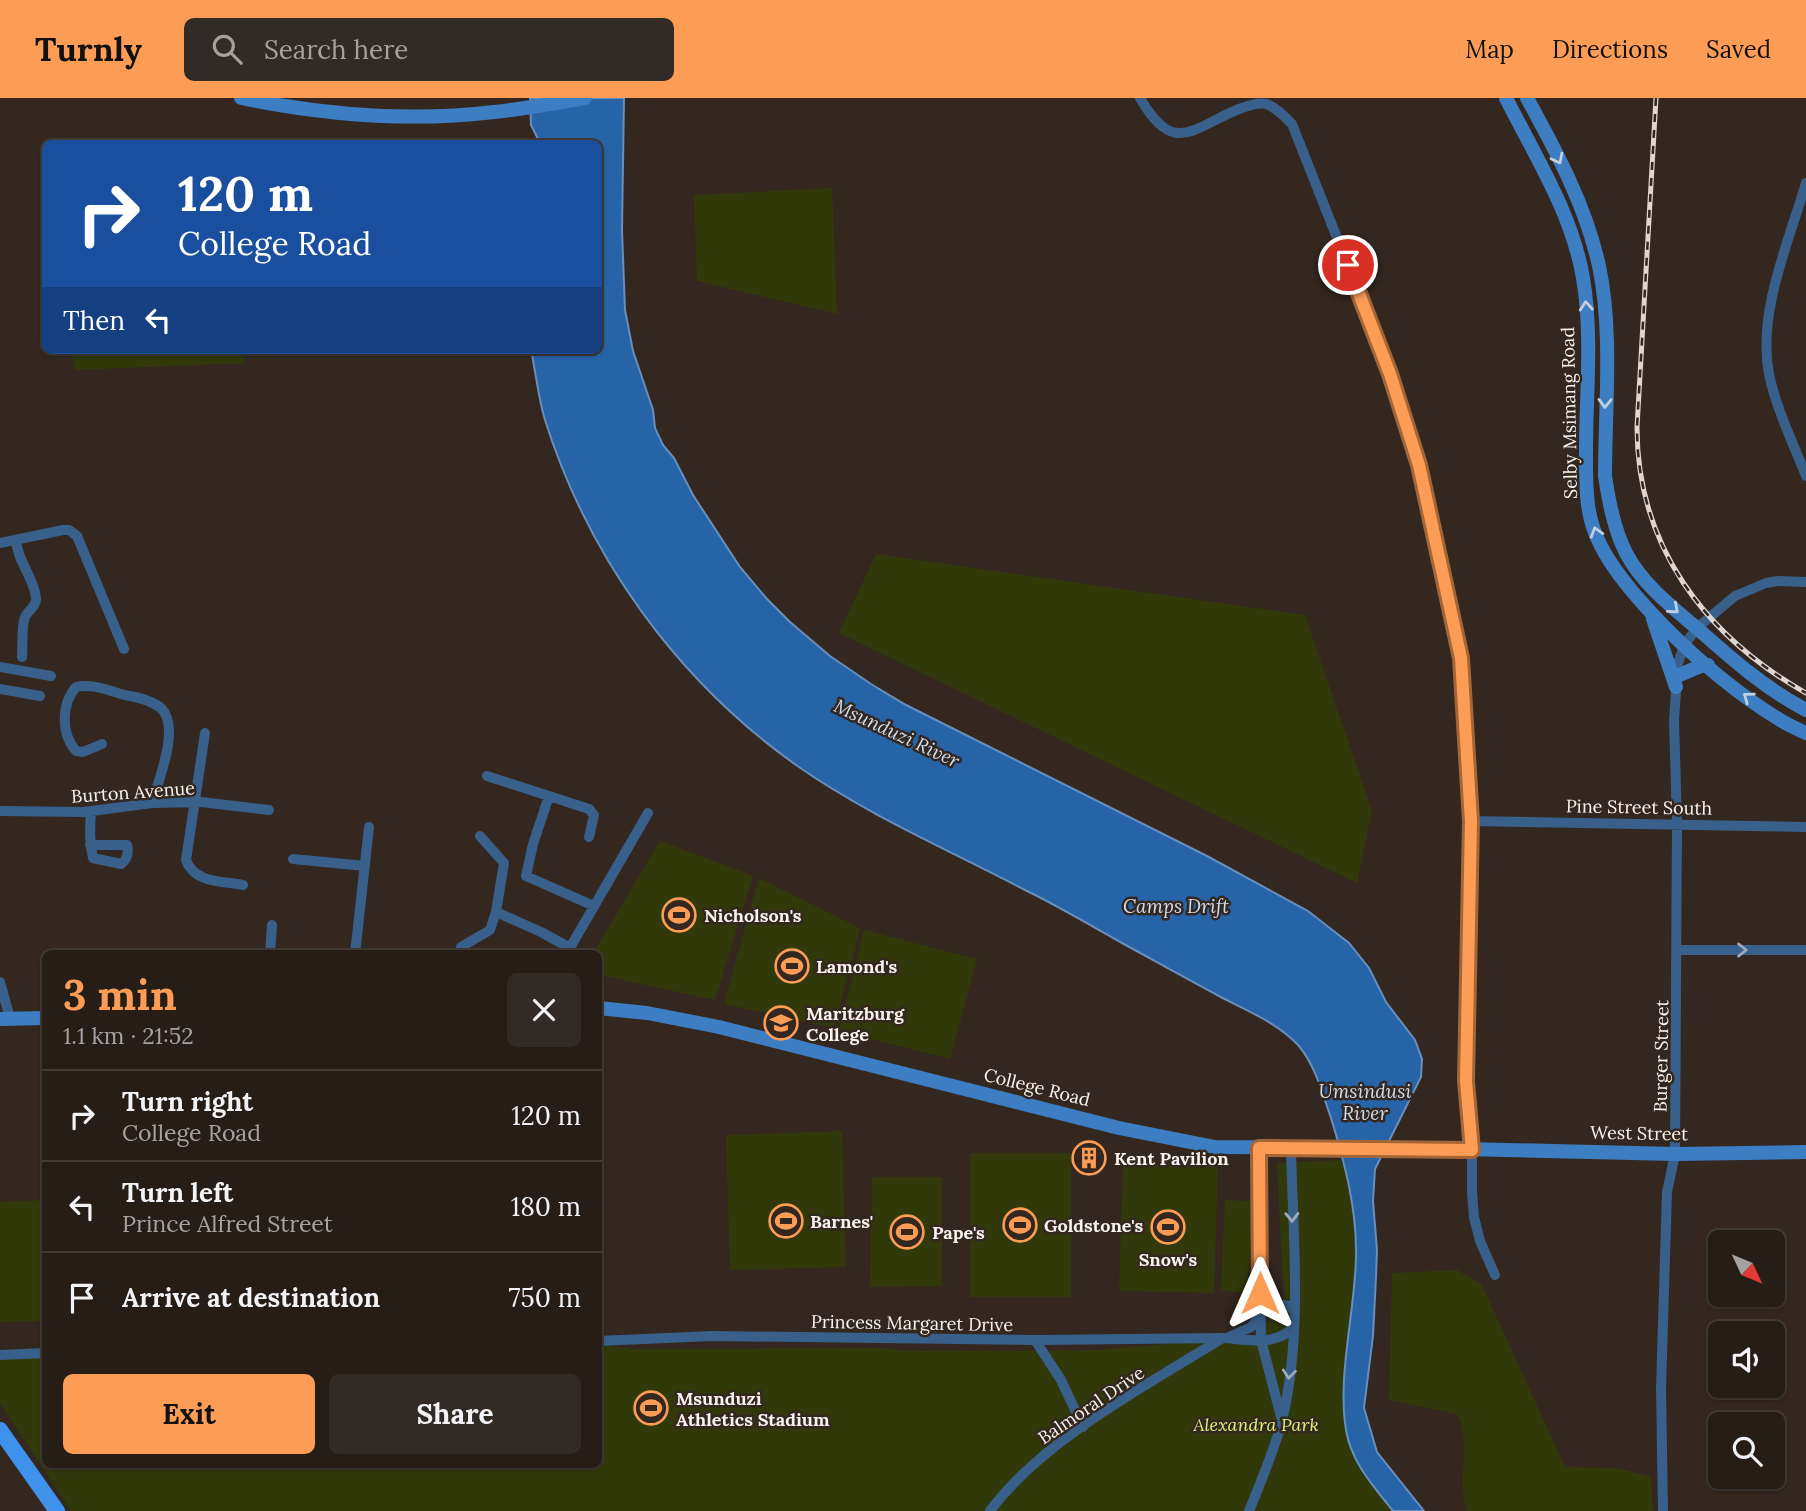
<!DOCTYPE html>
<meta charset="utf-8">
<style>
body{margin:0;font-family:Lora,serif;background:#322a24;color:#f1f3f6;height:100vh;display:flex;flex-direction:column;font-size:26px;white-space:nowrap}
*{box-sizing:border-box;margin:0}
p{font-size:23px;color:#a4a2a1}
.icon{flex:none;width:38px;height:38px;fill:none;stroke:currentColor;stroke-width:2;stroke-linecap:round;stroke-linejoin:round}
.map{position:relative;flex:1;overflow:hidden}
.sheet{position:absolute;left:42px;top:852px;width:560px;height:518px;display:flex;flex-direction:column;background:#261d17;border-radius:10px;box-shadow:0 2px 5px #0004,0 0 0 2px #423b36}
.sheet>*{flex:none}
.guide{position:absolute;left:42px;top:42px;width:560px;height:214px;border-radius:10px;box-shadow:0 2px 5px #0004,0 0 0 2px #423b36;background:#1a4fa0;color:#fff;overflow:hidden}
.needle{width:46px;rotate:134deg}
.fabs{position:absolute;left:1708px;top:1132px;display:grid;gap:14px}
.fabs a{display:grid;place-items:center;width:77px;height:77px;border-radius:10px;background:#261d17;box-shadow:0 2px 5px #0004,0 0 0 2px #423b36;font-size:35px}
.pin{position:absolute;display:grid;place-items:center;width:60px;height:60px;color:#fff;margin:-30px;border:4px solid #fff;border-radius:50%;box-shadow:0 2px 7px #0007}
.me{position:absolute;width:77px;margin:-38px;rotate:0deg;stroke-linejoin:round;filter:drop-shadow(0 0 5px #0008)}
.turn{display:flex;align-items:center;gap:24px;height:147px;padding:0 21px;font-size:32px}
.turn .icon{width:91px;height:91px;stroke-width:2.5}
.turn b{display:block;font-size:49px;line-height:60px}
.then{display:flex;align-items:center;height:66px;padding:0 21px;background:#0003;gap:14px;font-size:26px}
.round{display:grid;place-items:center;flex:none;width:74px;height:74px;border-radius:10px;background:#322a24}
.head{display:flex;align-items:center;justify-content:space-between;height:119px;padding:0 21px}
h1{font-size:42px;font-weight:800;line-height:52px;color:#fd9d55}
.button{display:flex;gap:14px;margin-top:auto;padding:14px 21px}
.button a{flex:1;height:80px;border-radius:10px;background:#fd9d55;color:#111;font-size:28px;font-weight:800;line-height:80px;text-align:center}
.button a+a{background:#322a24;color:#f1f3f6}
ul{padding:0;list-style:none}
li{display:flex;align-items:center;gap:21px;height:91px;padding:0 21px;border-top:2px solid #423b36}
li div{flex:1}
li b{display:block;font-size:26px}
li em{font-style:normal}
header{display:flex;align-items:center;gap:42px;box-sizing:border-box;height:98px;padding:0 35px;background:#fd9d55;color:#111}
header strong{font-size:33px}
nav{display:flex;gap:38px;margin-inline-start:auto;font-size:24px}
.search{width:490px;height:63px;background:#322a24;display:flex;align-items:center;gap:18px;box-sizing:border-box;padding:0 24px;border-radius:10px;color:#a4a2a1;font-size:26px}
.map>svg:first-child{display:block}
.green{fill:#31390b}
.water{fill:#2763a7;stroke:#678ebc;stroke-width:2}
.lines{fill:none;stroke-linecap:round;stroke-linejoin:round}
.street{stroke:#39608b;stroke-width:10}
.secondary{stroke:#3d7dc2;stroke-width:14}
.primary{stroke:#3e92ec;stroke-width:16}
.rail-casing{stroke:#dfd6d1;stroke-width:5}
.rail{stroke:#33271f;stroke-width:2.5;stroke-dasharray:8;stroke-linecap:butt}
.oneway{stroke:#c2d0e1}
.oneway2{stroke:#9aaabc}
.route-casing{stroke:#a46637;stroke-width:18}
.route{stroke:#fd9d55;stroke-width:12}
.labels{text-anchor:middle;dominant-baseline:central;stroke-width:5;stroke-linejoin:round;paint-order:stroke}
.street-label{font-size:18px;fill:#fbf3ee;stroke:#33271f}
.poi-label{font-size:18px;font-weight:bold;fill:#fbf3ee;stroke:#33271f;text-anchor:start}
.park-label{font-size:18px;font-style:italic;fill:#dbf374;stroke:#33271f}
.water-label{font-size:19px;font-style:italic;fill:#ceddf0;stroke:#33271f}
</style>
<header>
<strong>Turnly</strong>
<div class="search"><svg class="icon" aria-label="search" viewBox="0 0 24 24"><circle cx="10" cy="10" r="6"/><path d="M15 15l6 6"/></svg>Search here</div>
<nav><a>Map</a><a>Directions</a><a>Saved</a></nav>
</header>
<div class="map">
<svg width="1806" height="1413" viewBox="0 0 1806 1413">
<rect width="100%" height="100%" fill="#33271f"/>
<!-- green -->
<path class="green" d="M832 90 837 216 697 183 694 97Z
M71 252H242L245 265 75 272Z
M876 456 1305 517 1372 713 1357 785 839 535Z
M660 743 753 778 715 902 599 877 598 856H593Z
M759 780 860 830 834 930 724 906Z
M864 832 977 861 950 961 839 933Z
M842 1033 846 1169 730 1172 726 1037Z
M970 1055H1071V1199H970Z
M1344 1062 1353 1102 1356 1160 1344 1302 1346 1333 1363 1374 1393 1413H71L0 1305V1263L4 1260 45 1259 46 1367H598L599 1247 633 1251 879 1250 911 1253 1094 1252 1253 1239 1284 1206 1277 1065Z
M1123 1064 1218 1066 1214 1195 1119 1193Z
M872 1079H942V1188L870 1189Z
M45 1102V1223L0 1224V1104Z
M1225 1102 1252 1103 1248 1194 1221 1193Z
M1457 1172 1482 1187 1565 1369 1617 1370 1651 1379 1653 1413H1467C1456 1381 1472 1346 1457 1316L1389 1302 1392 1175Z"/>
<!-- water -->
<path class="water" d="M530 0H624L622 132 625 212 633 253 653 312 655 330 663 347 674 360 693 397 740 469 767 501 790 524 830 558 871 586 906 607 1207 758 1308 813 1349 845 1369 870 1386 904 1415 942 1422 961 1421 979 1375 1071 1373 1103 1377 1152 1376 1179 1373 1238 1364 1310 1377 1354 1424 1413H1393C1374 1389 1351 1364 1346 1332 1337 1279 1355 1214 1356 1159 1357 1111 1345 1066 1331 1020 1322 995 1316 969 1299 948 1277 924 1247 913 1219 898 1187 881 1155 863 1122 845 1090 827 1058 808 1025 792 949 752 867 717 796 667 678 583 589 461 545 322 538 299 536 275 531 252H598V46L540 45 531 27Z"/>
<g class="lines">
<!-- street -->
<path class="street" d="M1140 0C1174 59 1192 30 1239 11 1247 8 1258 4 1266 6 1276 9 1285 19 1292 26L1375 236 1408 329 1419 367 1461 560 1471 723 1467 983 1472 1052V1095L1474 1119 1480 1143 1495 1177
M1806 85C1789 143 1757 215 1769 276 1776 310 1793 345 1806 378
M16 442C17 463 34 479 36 500 37 508 28 512 25 519 21 530 23 547 22 559
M0 445 63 432H69L77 438 124 551
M0 569 51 578
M0 591 40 598
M205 635 186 762C194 785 222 783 243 787
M102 646 83 654 76 653C61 636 61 606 76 589 91 585 110 593 125 597 137 599 151 602 161 610 181 629 158 683 152 705
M487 678 589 711 594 717 589 739
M549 698 533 746 526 778 594 808
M0 713 84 714 152 705 201 704 269 712
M1471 723 1806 729
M480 738 504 765 496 814 541 834 570 850
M90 747H127C129 754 127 762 121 766L93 760C89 744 90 730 91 714
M293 761 365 768
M461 849 490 832 496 814
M1678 852H1806
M567 855 648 715
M270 856 272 827
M355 856 369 729
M0 884 10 920
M1259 1050 1261 1242 1281 1319
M1229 1239 1251 1229 1265 1212 1276 1206 1289 1208 1294 1213
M1035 1242 1061 1282 1083 1329
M598 1243 712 1238 1035 1242 1225 1240C1249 1242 1276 1248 1294 1229
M0 1257 46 1255
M990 1413C1041 1343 1147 1287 1221 1241
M1249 1413C1261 1384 1274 1353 1282 1323 1303 1235 1293 1140 1291 1051
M1663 1413 1661 1291 1667 1094 1675 1056 1677 725 1674 622 1678 565 1685 546 1697 530 1735 498 1766 485 1778 483 1806 484"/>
<!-- secondary -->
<path class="secondary" d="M241 0C324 17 410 24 494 14 524 11 555 5 585 0
M1506 0C1535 58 1572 115 1583 180 1595 251 1582 325 1587 397 1588 413 1593 433 1601 448 1632 509 1743 609 1806 635
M1527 0C1556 53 1586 108 1599 168 1613 234 1605 310 1605 378 1609 404 1614 431 1626 455 1643 487 1672 509 1699 532 1733 562 1766 591 1806 612
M1653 521 1676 589
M1677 578 1701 568 1708 567
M598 910 647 915 719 929 1119 1030 1215 1049 1425 1050 1675 1056 1806 1054
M0 921 46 920"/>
<!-- primary -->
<path class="primary" d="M0 1332 57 1413"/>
<defs>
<path id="rail" d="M1656 0 1637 329C1637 448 1705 538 1806 595"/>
</defs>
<!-- rail casing -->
<use href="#rail" class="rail-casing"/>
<!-- rail -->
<use href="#rail" class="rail"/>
</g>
<!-- one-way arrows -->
<defs><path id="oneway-chevron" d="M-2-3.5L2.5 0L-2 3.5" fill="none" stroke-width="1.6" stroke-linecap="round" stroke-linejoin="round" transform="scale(1.75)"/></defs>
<g class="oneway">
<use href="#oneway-chevron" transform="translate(1558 61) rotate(63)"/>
<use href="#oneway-chevron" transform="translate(1586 208) rotate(-95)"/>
<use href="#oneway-chevron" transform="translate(1605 305) rotate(91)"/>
<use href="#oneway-chevron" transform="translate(1596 434) rotate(-107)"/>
<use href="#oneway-chevron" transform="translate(1674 511) rotate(41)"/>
<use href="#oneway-chevron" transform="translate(1748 599) rotate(-144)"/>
</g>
<g class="oneway2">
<use href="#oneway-chevron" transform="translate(1742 852)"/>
<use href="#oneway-chevron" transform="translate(1292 1119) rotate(89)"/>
<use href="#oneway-chevron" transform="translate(1289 1276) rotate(96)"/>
</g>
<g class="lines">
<defs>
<path id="route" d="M1260 1195 1259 1050 1472 1052 1466 983 1471 723 1461 560 1419 367 1390 276 1348 167"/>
</defs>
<!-- route casing -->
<use href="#route" class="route-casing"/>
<!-- route -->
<use href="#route" class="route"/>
</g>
<!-- icons -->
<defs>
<symbol id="stadium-ring" viewBox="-11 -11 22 22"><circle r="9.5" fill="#33271f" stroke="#fd9d55" stroke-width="1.5"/><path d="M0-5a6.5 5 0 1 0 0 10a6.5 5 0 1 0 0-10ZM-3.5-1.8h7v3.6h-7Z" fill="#fd9d55"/></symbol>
<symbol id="school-ring" viewBox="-11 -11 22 22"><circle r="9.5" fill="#33271f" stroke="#fd9d55" stroke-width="1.5"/><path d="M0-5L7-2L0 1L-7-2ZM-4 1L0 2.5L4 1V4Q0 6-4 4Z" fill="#fd9d55"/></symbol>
<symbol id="building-ring" viewBox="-11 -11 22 22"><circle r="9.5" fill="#33271f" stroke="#fd9d55" stroke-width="1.5"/><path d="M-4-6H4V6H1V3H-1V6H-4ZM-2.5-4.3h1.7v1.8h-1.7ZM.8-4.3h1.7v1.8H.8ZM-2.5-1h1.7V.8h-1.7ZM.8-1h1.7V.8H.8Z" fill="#fd9d55"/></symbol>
</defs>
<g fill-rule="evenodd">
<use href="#stadium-ring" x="660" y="798" width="38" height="38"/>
<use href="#stadium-ring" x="773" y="849" width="38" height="38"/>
<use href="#school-ring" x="762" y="906" width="38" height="38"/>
<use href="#building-ring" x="1070" y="1041" width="38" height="38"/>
<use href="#stadium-ring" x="767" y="1104" width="38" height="38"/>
<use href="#stadium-ring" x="1001" y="1108" width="38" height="38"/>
<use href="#stadium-ring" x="1149" y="1110" width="38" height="38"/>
<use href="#stadium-ring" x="888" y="1115" width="38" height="38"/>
<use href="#stadium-ring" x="632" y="1291" width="38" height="38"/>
</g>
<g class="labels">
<!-- street labels -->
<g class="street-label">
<text transform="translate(1569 315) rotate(-91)">Selby Msimang Road</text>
<text transform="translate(133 694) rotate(-4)">Burton Avenue</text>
<text transform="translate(1639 709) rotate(1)">Pine Street South</text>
<text transform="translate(1661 958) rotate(-89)">Burger Street</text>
<text transform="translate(1037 989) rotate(14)">College Road</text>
<text transform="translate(1639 1035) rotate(1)">West Street</text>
<text transform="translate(912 1225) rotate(1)">Princess Margaret Drive</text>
<text transform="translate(1091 1307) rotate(-34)">Balmoral Drive</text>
</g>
<!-- poi labels -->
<g class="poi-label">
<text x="704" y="817">Nicholson's</text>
<text x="816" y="868">Lamond's</text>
<text x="806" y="915">Maritzburg<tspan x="806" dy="21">College</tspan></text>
<text x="1114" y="1060">Kent Pavilion</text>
<text x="810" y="1123">Barnes'</text>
<text x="1044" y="1127">Goldstone's</text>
<text x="932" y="1134">Pape's</text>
<text x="1168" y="1161" text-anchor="middle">Snow's</text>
<text x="676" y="1300">Msunduzi<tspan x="676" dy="21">Athletics Stadium</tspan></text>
</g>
<!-- park labels -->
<g class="park-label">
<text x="1256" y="1326">Alexandra Park</text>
</g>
<!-- water labels -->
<g class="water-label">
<text transform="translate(897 635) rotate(25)">Msunduzi River</text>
<text x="1176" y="808">Camps Drift</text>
<text x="1365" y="993">Umsindusi<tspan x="1365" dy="22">River</tspan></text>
</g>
</g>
</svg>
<div class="fabs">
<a><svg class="needle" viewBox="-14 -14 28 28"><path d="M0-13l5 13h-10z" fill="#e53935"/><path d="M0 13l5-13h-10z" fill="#a4a2a1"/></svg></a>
<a><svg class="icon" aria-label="sound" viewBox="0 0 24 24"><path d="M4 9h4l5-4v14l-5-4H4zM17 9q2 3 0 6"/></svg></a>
<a><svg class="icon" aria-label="search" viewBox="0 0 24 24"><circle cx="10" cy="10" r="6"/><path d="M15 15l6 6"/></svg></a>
</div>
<div class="pin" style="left:1348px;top:167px;background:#d93025"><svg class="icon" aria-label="arrive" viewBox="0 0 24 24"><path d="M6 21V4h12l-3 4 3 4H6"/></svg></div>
<svg class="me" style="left:1260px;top:1195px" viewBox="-20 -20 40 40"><path d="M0-17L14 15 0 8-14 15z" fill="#fd9d55" stroke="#fff" stroke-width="4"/></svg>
<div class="guide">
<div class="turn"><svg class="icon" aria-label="right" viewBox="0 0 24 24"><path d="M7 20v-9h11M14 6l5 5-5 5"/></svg><div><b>120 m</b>College Road</div></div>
<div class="then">Then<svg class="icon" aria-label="left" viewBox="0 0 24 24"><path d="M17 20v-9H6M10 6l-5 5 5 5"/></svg></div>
</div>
<section class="sheet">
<div class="head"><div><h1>3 min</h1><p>1.1 km · 21:52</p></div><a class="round"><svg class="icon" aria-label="close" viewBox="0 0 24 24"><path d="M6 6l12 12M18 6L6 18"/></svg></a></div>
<ul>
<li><svg class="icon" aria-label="right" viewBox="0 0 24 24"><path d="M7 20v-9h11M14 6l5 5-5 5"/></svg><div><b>Turn right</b><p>College Road</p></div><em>120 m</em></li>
<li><svg class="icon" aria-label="left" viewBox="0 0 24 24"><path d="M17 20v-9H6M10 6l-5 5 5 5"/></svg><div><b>Turn left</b><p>Prince Alfred Street</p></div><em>180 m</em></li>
<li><svg class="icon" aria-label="arrive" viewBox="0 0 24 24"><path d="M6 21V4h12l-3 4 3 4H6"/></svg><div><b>Arrive at destination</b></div><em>750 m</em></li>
</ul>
<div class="button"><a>Exit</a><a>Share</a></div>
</section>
</div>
